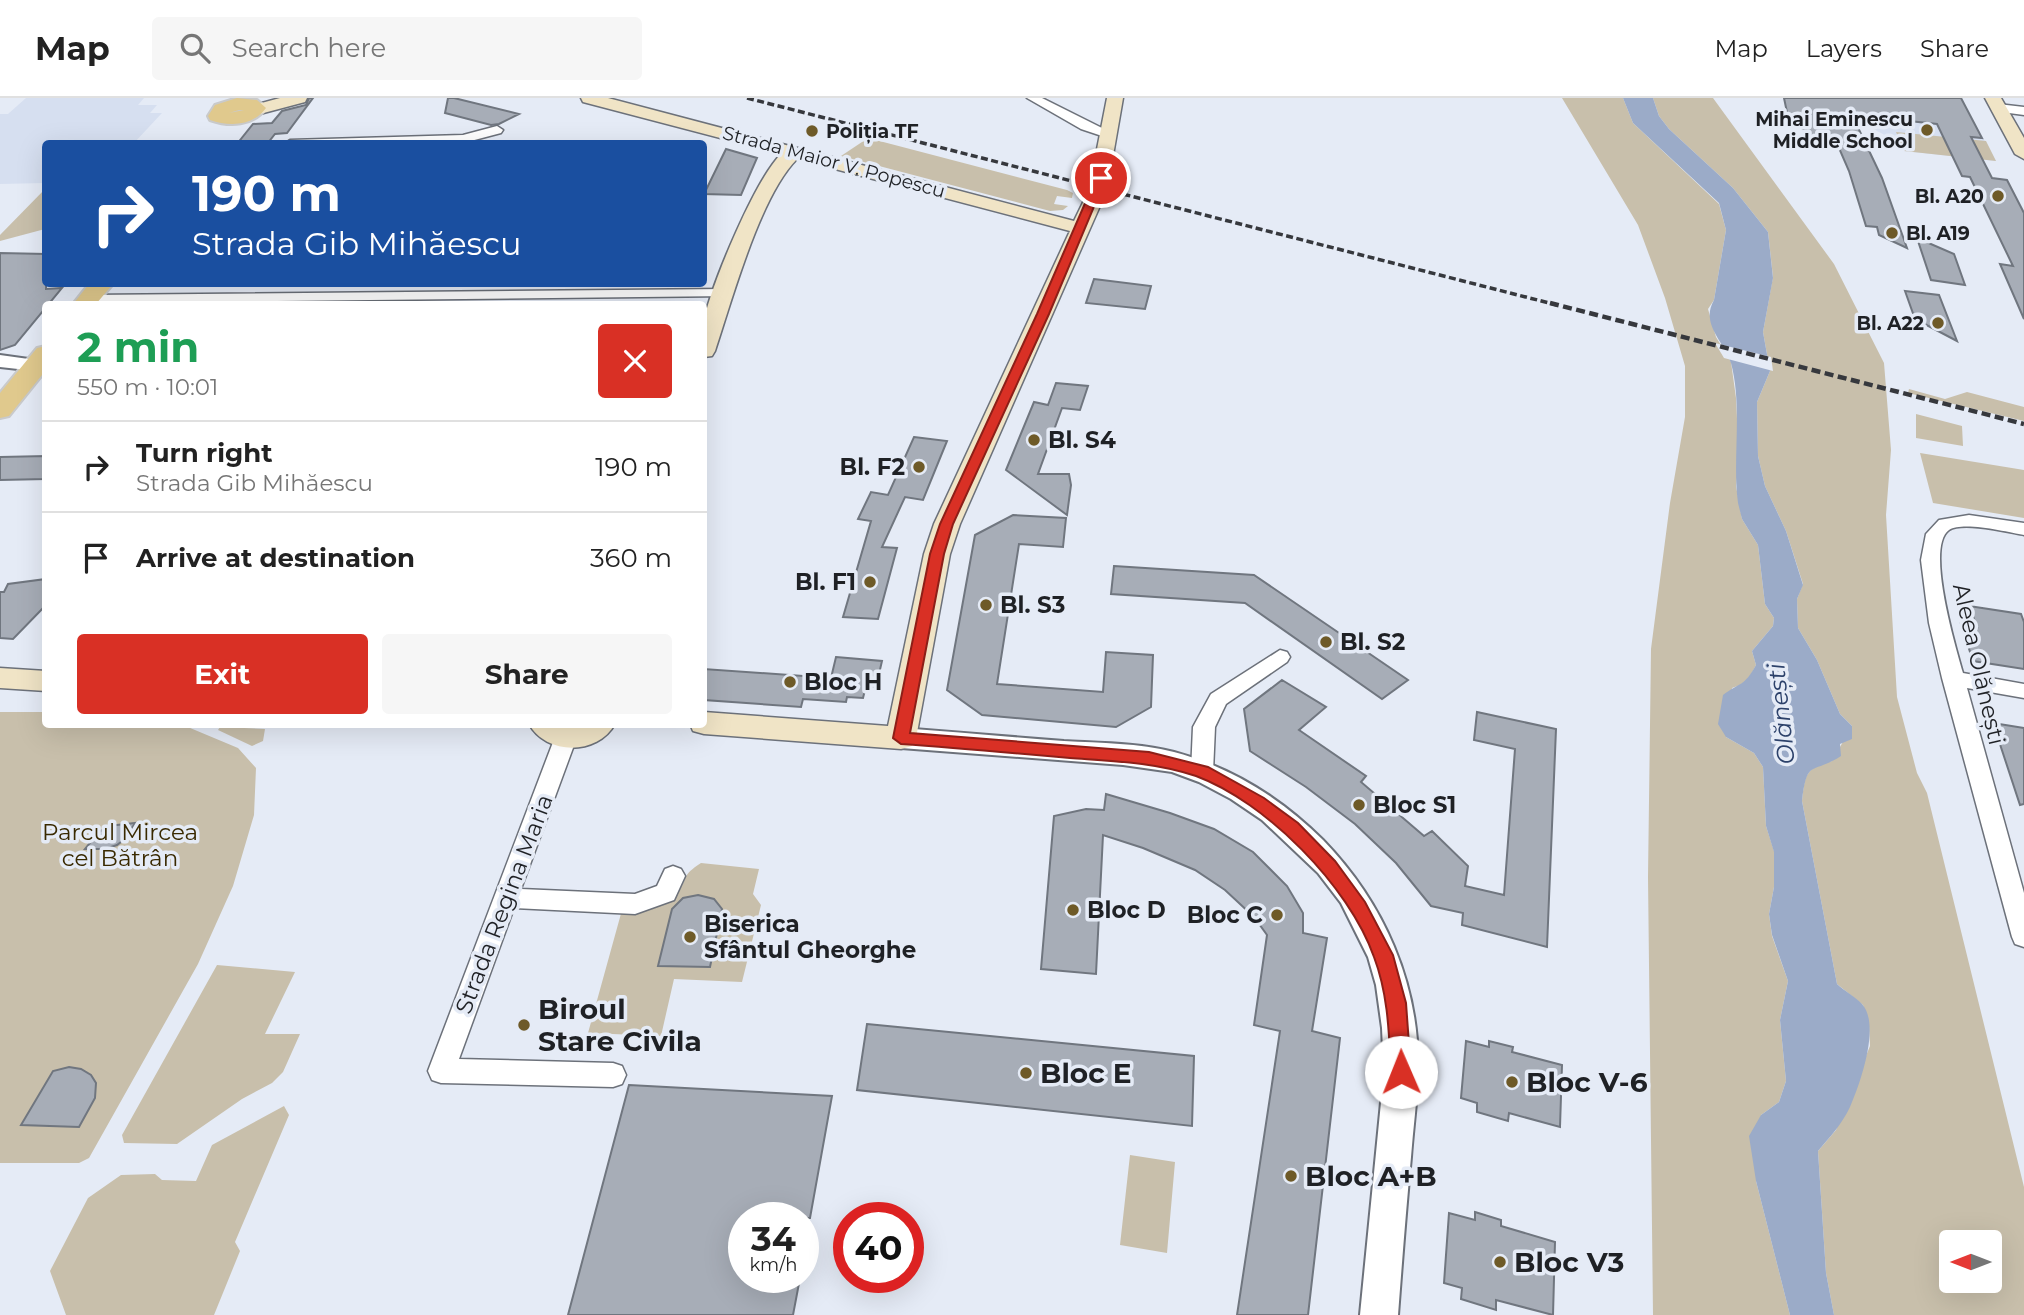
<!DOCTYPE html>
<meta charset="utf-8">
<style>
body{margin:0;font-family:Montserrat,sans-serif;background:#f6f6f6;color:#222;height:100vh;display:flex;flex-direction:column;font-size:26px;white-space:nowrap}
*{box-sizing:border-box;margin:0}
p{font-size:23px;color:#767676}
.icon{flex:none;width:38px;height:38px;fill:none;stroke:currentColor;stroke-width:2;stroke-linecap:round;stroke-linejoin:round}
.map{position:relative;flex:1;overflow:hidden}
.side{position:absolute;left:42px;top:203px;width:665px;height:427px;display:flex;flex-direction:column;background:#fff;border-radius:7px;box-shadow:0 7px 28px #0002}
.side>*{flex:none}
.top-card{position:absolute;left:42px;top:42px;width:665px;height:147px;border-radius:7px;box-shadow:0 7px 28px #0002;background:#1a4fa0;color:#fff;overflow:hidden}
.needle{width:46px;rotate:270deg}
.tools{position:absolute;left:1939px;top:1132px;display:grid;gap:14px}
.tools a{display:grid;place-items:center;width:63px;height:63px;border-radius:7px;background:#fff;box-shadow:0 7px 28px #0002;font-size:35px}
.speed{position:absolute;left:728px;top:1104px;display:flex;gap:14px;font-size:35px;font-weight:700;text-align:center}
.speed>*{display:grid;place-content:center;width:91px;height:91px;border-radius:50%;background:#fff;box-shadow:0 7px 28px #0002;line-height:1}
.speed small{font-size:18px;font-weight:400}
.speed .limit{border:10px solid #d22;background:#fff;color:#111}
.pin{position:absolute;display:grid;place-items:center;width:60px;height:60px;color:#fff;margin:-30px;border:4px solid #fff;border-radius:50%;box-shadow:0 2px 7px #0007}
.me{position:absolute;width:77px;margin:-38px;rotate:359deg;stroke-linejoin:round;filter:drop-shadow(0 0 5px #0008)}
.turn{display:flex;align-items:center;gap:24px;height:147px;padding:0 35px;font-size:32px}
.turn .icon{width:91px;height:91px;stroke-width:2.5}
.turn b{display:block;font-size:49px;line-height:60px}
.round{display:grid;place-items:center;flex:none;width:74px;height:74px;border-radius:7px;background:#f6f6f6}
.overview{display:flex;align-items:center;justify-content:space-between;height:119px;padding:0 35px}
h1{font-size:42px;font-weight:700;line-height:52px;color:#1e9e55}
.button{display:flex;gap:14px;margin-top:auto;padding:14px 35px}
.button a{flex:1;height:80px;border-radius:7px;background:#d93025;color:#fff;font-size:28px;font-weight:700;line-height:80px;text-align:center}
.button a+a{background:#f6f6f6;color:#222}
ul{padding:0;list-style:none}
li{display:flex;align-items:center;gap:21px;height:91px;padding:0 35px;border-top:2px solid #e0e0e0}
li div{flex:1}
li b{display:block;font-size:26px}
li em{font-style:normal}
header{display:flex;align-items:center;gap:42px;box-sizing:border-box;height:98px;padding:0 35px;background:#fff;border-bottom:2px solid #e0e0e0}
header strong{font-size:33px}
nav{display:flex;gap:38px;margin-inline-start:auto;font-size:24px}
.search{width:490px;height:63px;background:#f6f6f6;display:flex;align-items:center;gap:18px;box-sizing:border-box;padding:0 24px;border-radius:7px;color:#767676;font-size:26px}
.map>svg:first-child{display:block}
.built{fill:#d6dff0}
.green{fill:#c8bfab;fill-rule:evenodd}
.water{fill:#9babc8}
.pier{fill:#e5ebf6}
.building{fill:#a7adb7;stroke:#70767f;stroke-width:2}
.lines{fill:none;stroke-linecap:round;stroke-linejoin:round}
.minor-casing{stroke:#6c717a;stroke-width:3}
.tertiary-casing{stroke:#6c717a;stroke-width:4}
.secondary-casing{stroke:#6c717a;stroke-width:3}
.primary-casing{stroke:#c9cacb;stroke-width:4}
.minor{fill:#fff;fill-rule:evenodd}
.tertiary{fill:#fff;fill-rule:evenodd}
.secondary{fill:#f0e4c6;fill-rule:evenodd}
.primary{fill:#e0c98d;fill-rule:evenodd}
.rail-far1{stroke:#36383d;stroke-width:3.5;stroke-dasharray:7 3.5;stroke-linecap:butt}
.rail{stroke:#36383d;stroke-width:4.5;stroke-dasharray:9 4.5;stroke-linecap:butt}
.route{fill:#d93025;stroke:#8d1f18;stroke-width:2}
.poi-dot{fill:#6e5a28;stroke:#e5ebf6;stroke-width:2.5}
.labels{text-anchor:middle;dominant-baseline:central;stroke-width:7;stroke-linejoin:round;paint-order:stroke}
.far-poi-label{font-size:19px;font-weight:bold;fill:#1f2125;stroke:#e5ebf6;text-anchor:end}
.far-street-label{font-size:19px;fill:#1f2125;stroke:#e5ebf6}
.poi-label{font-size:23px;font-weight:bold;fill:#1f2125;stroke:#e5ebf6;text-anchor:start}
.street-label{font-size:23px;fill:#1f2125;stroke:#e5ebf6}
.park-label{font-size:23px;fill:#392900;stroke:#e5ebf6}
.water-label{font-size:24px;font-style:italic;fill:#2c416a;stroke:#e5ebf6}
.near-poi-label{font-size:28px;font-weight:bold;fill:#1f2125;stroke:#e5ebf6;text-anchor:start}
</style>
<header>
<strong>Map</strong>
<div class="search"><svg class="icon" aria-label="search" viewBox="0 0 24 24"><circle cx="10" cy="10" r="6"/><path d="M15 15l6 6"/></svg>Search here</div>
<nav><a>Map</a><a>Layers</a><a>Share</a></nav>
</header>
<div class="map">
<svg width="2024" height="1217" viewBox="0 0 2024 1217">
<rect width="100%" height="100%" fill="#e5ebf6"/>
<!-- built -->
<path class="built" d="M26 0H144L138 7H157L150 15H162L134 45 46 46 45 85 0 86V16H8Z
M1840 0H1961L1996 63 1904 53 1883 36 1848 19Z"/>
<!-- green -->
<path class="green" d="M1562 0H1623L1633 25 1719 106 1726 132 1714 202 1708 211 1716 239 1731 264 1736 300 1739 361 1736 388 1742 421 1758 447 1765 506 1774 520 1773 528 1752 553 1756 567C1750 579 1746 586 1732 590L1726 639 1754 655 1763 669 1766 728 1774 753V789L1769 816 1772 838 1788 883 1780 922 1786 983 1779 1004 1761 1017 1756 1083 1790 1217H1653L1648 779 1651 551 1670 405 1685 319V268L1665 200 1638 127Z
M1653 0H1713L1834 166 1884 265 1891 352 1886 417 1897 599 1917 675 1927 695 2024 1089V1217H1834L1826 1175 1818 1053 1836 1032 1870 948 1869 928 1863 907 1837 886 1802 703C1805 677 1805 670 1832 663L1852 628 1840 616 1817 562 1798 530 1797 501 1803 486 1786 433 1765 388 1758 358 1757 304 1770 273 1763 234 1773 179 1768 134 1733 90 1669 31 1659 18ZM1951 1144H1990V1183H1951Z
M1896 34 1986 43 1996 63 1904 53Z
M868 40 1067 92 1073 95 1072 100 1057 98 1054 106 1068 108 1063 112 1050 113 841 58Z
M45 91V131L0 143V137Z
M1909 291 1945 301 1967 294 2024 309V323L1908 295Z
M1916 316 1962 328 1963 348 1916 340Z
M1920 355 2024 372V420L1933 405Z
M0 614H45L46 626 183 627 238 650 256 670 254 717 233 788 198 866 89 1060 79 1065H0Z
M220 629 265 631 263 643 252 648 218 632Z
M701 765 759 771 753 796 761 807 742 884 674 881 661 938 588 935 622 812C640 811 667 813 678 795 689 778 681 778 701 765Z
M217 867 295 874 265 936H300L283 974 272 985 242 1001 177 1046 124 1045 122 1037Z
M284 1008 289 1017 235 1144 240 1153 214 1217H66L50 1173 88 1100 121 1077 155 1076 162 1082 196 1083 212 1047Z
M1130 1057 1175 1064 1167 1155 1120 1147Z"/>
<!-- water -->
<path class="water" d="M1623 0H1653L1659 18 1669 31 1733 90 1768 134 1773 180 1763 234 1770 273 1757 304 1758 358 1765 388 1786 433 1803 487 1797 501 1798 530 1817 562 1840 616 1852 628V641L1840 646 1841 658C1812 677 1807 660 1802 703L1837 886C1844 893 1856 899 1862 906 1881 927 1860 986 1850 1009 1842 1026 1830 1039 1818 1053L1826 1175 1834 1217H1790L1756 1083 1749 1038 1761 1017 1779 1004 1786 983 1780 922 1788 883 1772 837 1769 816 1774 789V754L1766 728 1763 669 1754 655 1726 639 1718 626 1723 597C1740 584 1744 589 1756 567L1752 553 1773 528 1774 520 1765 506 1758 447 1742 421 1738 405C1732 361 1743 310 1731 265 1724 243 1700 226 1714 202L1726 132 1719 105 1633 25Z"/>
<!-- pier -->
<path class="pier" d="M1715 245 1771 259 1773 273 1724 260Z"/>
<!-- building -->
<path class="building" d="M309 0H313L287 35 275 36 267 46H237L253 26 272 25 282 13 306 7Z
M448 0H454L519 16 499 26 491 27 445 15Z
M1784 0H1961L1982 40 1971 39 1992 80 2007 82 2024 115V221L2000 166 2013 168 1970 79 1962 78 1937 26 1852 17 1882 80 1907 150 1879 137 1877 129 1866 128 1849 73 1839 50 1804 34 1806 32 1789 24Z
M726 51 757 60 741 97 704 96Z
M1917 140 1954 156 1965 187 1931 182Z
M0 155 46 156V191L62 190 15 247 0 252Z
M1094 181 1151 188 1145 211 1086 205Z
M1905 193 1939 197 1957 243 1915 221Z
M1056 285 1088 288 1080 312 1062 310 1038 376H1069L1071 387 1067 417 1006 372 1034 304 1048 307Z
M914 339 947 343 923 402 905 399 882 449 897 450 878 521 843 519 871 423 858 421 871 394 888 397Z
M46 358V381L0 382V359Z
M1013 417 1066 420 1063 449 1019 446 997 586 1103 594 1106 554 1153 557 1151 609 1116 629 982 617 947 592 975 437Z
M1114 468 1254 477 1408 582 1382 601 1245 505 1111 496Z
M46 481V507L13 541 0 540V494H4L8 486Z
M1969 508 2021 516 2024 524V571L1973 563 1961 526 1977 529Z
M836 559 882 563 876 589 866 588 863 600 847 599 846 604 803 601 801 609 704 602V571L831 580Z
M1282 582 1326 609 1299 632 1366 678 1361 684 1424 738 1432 733 1468 768 1465 788 1504 797 1515 651 1474 642 1477 614 1556 631 1547 849 1462 827 1463 815 1431 808 1396 765 1355 726 1306 689 1250 653 1244 611Z
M1993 625 2024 630V706L2020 707Z
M1106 696 1170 715 1214 731 1253 754 1287 788 1303 815V835L1327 840 1312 933 1340 940 1308 1217H1237L1280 933 1254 927 1267 837 1254 819 1225 792 1195 772 1143 750 1103 737 1096 876 1041 871 1054 718 1086 711 1104 712Z
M135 725 126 740 117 747 105 751H85L98 735 108 728Z
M698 797 714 801 722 811 710 869 658 868 672 811 683 800Z
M867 926 1194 958 1192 1028 857 992Z
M1466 943 1489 949V943L1513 949 1512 954 1562 967 1560 1029 1509 1015 1508 1023 1477 1014V1005L1461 1000Z
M69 969 81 971 91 977 96 985 95 1000 79 1029 21 1027 53 973Z
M629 987 832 998 810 1120H744V1180H800L793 1217H568Z
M1475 1114 1501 1122V1128L1555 1144 1553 1217 1496 1202V1212L1461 1201 1462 1190 1444 1185 1449 1115 1475 1122Z"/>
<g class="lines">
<defs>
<path id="minor" d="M1027 0H1042L1114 36 1108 40 1081 31Z
M1998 6 2024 9V17L1994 13V7Z
M497 28 503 32 501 35 463 45 284 46 290 42 463 37Z
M725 191 730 192 732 195 730 198 89 205 82 201 89 197Z
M1969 417 2024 425V437C2007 434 1963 423 1949 432 1925 449 1956 550 1963 575L2024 586V600L1967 590 2024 795V849L2015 846 2012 839 1942 580 1929 525 1921 462 1926 436 1939 422Z
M1280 552 1287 554 1290 559 1287 564 1226 606 1215 629 1213 674 1210 680 1202 682 1194 680 1191 674 1193 629 1211 596Z
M566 631 574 633 577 639 521 791 635 796 657 788 665 771 673 768 681 771 685 778 674 802 635 816 514 810 459 961 613 965 622 968 626 977 622 986 613 989 441 985 432 982 428 973 555 639 558 633Z"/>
<path id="tertiary" d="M0 257 43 263 46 268 36 273 0 269Z
M901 630C955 634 1010 639 1064 643 1101 645 1139 645 1174 654 1231 669 1282 701 1323 742 1384 805 1420 886 1418 975 1417 1003 1413 1031 1411 1059 1406 1112 1402 1164 1398 1217H1360L1384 974 1382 930 1376 887 1368 859 1341 805 1318 775 1262 722 1231 701 1199 684 1172 674 1123 667 901 650 892 647 888 640 892 633Z"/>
<path id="secondary" d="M280 0H307L305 4 256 17 248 12 250 8Z
M581 0H608L1074 123 1089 92 1107 0H1123L1107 92 960 426 950 456 916 640 912 648 901 651 704 636 693 633 690 626H704V614L888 628 924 456 934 426 1070 133 797 61C760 98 732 202 715 253L712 258 704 259C704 248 701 233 704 222 712 185 755 82 781 56L583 4Z
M1985 0H2001L2024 40V61L2015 56Z
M0 570 46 573V593L0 590Z
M529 626H615C597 658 546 657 529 626Z"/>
<path id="primary" d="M237 0 257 2 266 10C253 28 230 29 210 22L208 18 215 7ZM239 12H244L229 15Z
M89 186H113L96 206H73Z
M46 248V272L9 318 0 320V295L37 250Z"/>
</defs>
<!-- minor casing -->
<use href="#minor" class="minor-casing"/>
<!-- tertiary casing -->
<use href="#tertiary" class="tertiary-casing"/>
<!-- secondary casing -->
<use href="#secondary" class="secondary-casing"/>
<!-- primary casing -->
<use href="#primary" class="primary-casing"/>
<!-- minor -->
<use href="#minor" class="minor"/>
<!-- tertiary -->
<use href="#tertiary" class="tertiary"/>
<!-- secondary -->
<use href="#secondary" class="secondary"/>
<!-- primary -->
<use href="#primary" class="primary"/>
<!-- rail-far1 -->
<path class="rail-far1" d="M747 0 1557 207"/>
<!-- rail -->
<path class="rail" d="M1550 205 2024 326"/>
</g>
<!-- route -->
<path class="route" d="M1101 77 1106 80 1049 216 953 426 944 456 910 635 1149 654 1208 669 1264 700 1298 725 1335 763 1365 804 1393 857 1406 905 1411 974 1408 980 1401 983 1394 980 1391 974C1389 934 1388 896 1374 859 1349 788 1266 704 1196 678 1155 664 1112 663 1070 660 1014 655 957 650 901 646L893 640 930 456 940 426 1037 216 1096 80Z"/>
<!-- markers -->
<g class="poi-dot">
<circle cx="1927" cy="32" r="7"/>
<circle cx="812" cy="33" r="7"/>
<circle cx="1998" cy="98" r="7"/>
<circle cx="1892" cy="135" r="7"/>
<circle cx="1938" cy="225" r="7"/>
<circle cx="1034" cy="342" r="7"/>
<circle cx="919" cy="369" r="7"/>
<circle cx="870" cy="484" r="7"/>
<circle cx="986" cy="507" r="7"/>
<circle cx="1326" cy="544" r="7"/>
<circle cx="790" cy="584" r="7"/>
<circle cx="1359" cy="707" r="7"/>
<circle cx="1073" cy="812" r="7"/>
<circle cx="1277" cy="817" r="7"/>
<circle cx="690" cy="839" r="7"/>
<circle cx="524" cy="927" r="7"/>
<circle cx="1026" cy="975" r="7"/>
<circle cx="1512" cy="984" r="7"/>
<circle cx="1291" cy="1078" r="7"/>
<circle cx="1500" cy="1164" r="7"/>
</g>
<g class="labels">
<!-- far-poi labels -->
<g class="far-poi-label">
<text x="1913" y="21">Mihai Eminescu<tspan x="1913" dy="22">Middle School</tspan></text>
<text x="826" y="33" text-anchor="start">Poliția TF</text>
<text x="1984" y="98">Bl. A20</text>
<text x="1906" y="135" text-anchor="start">Bl. A19</text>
<text x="1924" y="225">Bl. A22</text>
</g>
<!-- far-street labels -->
<g class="far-street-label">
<text transform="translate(834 64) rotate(15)">Strada Maior V. Popescu</text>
</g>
<!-- poi labels -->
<g class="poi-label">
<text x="1048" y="342">Bl. S4</text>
<text x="905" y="369" text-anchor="end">Bl. F2</text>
<text x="856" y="484" text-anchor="end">Bl. F1</text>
<text x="1000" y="507">Bl. S3</text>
<text x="1340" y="544">Bl. S2</text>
<text x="804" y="584">Bloc H</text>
<text x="1373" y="707">Bloc S1</text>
<text x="1087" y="812">Bloc D</text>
<text x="1263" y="817" text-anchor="end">Bloc C</text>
<text x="704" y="826">Biserica<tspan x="704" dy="26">Sfântul Gheorghe</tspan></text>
</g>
<!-- street labels -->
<g class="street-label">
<text transform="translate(1979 566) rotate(77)">Aleea Olănești</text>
<text transform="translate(504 806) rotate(-69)">Strada Regina Maria</text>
</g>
<!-- park labels -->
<g class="park-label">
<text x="120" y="734">Parcul Mircea<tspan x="120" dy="26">cel Bătrân</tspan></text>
</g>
<!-- water labels -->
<g class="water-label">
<text transform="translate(1781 616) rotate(-96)">Olănești</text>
</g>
<!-- near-poi labels -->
<g class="near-poi-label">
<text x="538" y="911">Biroul<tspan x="538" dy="32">Stare Civila</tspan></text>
<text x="1040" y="975">Bloc E</text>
<text x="1526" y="984">Bloc V-6</text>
<text x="1305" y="1078">Bloc A+B</text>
<text x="1514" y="1164">Bloc V3</text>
</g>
</g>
</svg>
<div class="tools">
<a><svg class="needle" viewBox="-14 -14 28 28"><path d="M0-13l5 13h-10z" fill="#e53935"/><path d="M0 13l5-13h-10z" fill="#767676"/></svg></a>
</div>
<div class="speed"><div>34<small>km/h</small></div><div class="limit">40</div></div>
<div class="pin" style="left:1101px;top:80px;background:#d93025"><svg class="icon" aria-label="arrive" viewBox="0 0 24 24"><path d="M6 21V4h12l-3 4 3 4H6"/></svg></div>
<svg class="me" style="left:1401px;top:974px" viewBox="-20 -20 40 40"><circle r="19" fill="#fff"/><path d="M0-13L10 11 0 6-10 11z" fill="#d93025"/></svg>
<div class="top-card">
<div class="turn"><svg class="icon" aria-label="right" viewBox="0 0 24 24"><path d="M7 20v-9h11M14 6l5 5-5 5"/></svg><div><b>190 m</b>Strada Gib Mihăescu</div></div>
</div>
<section class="side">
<div class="overview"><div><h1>2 min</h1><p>550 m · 10:01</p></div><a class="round" style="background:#d93025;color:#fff"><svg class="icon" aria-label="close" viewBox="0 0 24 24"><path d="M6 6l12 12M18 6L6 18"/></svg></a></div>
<ul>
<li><svg class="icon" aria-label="right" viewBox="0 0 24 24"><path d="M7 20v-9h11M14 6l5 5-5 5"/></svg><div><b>Turn right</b><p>Strada Gib Mihăescu</p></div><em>190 m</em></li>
<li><svg class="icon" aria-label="arrive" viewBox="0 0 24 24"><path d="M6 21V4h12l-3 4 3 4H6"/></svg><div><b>Arrive at destination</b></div><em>360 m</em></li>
</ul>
<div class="button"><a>Exit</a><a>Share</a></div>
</section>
</div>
